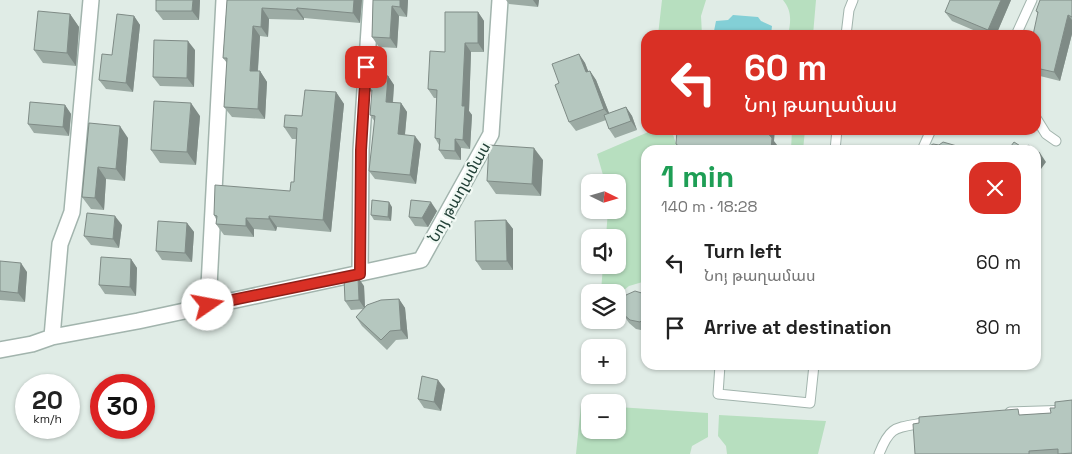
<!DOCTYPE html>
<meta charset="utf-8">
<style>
body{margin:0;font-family:"Space Grotesk","Noto Sans Armenian",sans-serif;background:#f2f2f2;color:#222;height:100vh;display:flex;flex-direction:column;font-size:19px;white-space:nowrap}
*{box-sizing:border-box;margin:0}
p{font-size:16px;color:#767676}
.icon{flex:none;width:28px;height:28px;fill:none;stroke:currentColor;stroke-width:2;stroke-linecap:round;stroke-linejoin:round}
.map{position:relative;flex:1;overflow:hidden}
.sheet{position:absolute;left:641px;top:145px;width:400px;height:225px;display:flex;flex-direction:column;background:#fff;border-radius:15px;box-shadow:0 1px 4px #0004}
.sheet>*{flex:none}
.top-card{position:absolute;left:641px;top:30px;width:400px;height:105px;border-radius:15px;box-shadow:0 1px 4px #0004;background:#d93025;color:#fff;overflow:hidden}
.needle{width:32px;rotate:95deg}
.fabs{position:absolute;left:581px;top:174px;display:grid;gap:10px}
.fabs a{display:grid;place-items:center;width:45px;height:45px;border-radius:10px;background:#fff;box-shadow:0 1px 4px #0004;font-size:25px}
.speed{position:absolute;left:15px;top:374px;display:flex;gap:10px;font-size:25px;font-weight:700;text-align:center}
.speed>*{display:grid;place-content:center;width:65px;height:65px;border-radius:50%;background:#fff;box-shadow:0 1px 4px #0004;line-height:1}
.speed small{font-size:12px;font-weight:400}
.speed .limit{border:8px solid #d22;background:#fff;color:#111}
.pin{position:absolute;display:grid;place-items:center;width:42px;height:42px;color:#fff;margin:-21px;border-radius:10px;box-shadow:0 2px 8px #0006}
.me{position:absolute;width:55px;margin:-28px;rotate:78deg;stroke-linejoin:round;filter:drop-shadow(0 0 4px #0008)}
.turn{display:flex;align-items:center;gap:18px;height:105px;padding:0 20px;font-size:22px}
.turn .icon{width:65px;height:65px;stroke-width:2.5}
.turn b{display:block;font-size:35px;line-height:42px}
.round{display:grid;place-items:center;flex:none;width:52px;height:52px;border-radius:15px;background:#f2f2f2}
.head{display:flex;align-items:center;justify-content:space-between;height:85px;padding:0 20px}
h1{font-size:30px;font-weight:800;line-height:38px;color:#1e9e55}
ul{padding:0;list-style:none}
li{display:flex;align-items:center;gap:15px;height:65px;padding:0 20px}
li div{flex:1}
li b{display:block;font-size:19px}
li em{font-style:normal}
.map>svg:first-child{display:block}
.green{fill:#b7dfbf}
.water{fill:#83cfd6}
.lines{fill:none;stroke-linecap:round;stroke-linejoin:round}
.lane-casing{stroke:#a2b4ad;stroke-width:11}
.street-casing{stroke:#a2b4ad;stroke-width:18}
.lane{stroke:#fff;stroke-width:9}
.street{stroke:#fff;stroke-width:15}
.wall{fill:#9caba4}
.shaded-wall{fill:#7f8b86}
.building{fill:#b5c7bf;stroke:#7f8b86}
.route-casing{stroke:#8d1f18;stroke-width:12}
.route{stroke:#d93025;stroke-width:9}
.labels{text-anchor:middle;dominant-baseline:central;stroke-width:4.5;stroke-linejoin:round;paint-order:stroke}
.street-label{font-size:16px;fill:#1f3e34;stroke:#f1f9f4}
</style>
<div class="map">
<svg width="1072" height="454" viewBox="0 0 1072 454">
<rect width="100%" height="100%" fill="#e0ece6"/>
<!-- green -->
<path class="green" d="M662 0H706L701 16 702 35H658Z
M783 0H816L813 35H788C791 21 792 11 783 0Z
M653 130H673L672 132 676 143 683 150H646V281L629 286 619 294 601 292 603 265H618V238L606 237 608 210H618V182H605L597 154Z
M792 130H805L803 150H791Z
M581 405 590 406V430H618V407L708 413V437L692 446 690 454H576Z
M719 415 826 421 818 454H727L726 446 718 436Z"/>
<!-- water -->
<path class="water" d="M733 15 758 17 761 21 772 26 771 35H735L729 32 714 31 716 21 728 20Z"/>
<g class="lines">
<defs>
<path id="lane" d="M846 35 849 10 853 0
M1016 35 1032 0
M1036 118 1046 134 1056 141
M835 150 837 130
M922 150 931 130
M720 365 718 394 810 403 814 365
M1010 412 1072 410
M879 454C890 426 895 428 923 423"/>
<path id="street" d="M360 273 361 150 371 0
M208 305 224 0
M52 337 60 244 72 212 91 0
M0 350 32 344 52 337 138 321 421 260 491 134 500 0"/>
</defs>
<!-- lane casing -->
<use href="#lane" class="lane-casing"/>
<!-- street casing -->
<use href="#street" class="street-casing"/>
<!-- lane -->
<use href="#lane" class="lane"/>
<!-- street -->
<use href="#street" class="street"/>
</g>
<!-- wall -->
<path class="wall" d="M200 0 199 20H163L156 11Z
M227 0H362L360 23 304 18V20L269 19 268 37 260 36 258 71H260L267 82 265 119 232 117 224 107 227 63 223 58Z
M373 0H408L407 17 399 16 397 48 379 47 372 37Z
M506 0H539L538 7 509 4Z
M1011 0 996 35H985L952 21 945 12Z
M1072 0V34L1060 81 1036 75V35L1038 14 1036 11Z
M478 12 484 21V52H471L469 111 472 115 470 149 461 148V160L445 159 439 150V145L435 138 437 98H434L428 89 445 52Z
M70 14 79 27 76 66 43 63 34 50Z
M134 16 140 25 133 92 106 89 99 80 112 55Z
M195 50 194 87 160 86 153 77Z
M579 54 585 63 588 71H590L596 80 609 113 626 107 632 116 637 130 615 138 609 129 606 120 576 131 569 122 559 83Z
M388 76 394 85 393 103H401L407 112 405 135 421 144 416 184 375 179 369 171 375 122 370 115 372 93 369 90Z
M336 92 344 104 331 232 277 227 276 231 254 229V237L224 235 216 224V219L214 215 290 191 294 182 296 139H292L284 127 302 116Z
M65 105 71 114 69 136 34 133 28 124Z
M200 116 196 165 160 163 151 150Z
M89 123 128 138 125 181 106 179 104 210 91 209 82 197Z
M543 160 541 196 496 194 487 181Z
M392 207 391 221 374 220 371 215Z
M437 211 428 227 415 226 409 217Z
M506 220 513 229V270H482L476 261Z
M187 223 194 232 192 262 162 260 156 251Z
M122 225 119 248 91 245 84 236Z
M131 259 137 268 136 296 105 294 99 285Z
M0 261 27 272 25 302 0 300Z
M364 286 365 307 399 299 405 308 408 339 396 340 387 350 362 326 356 317 363 309 351 310 345 301Z
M646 296V331L636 329 629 323 623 314Z
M445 389 441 411 424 408 418 399Z
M1072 400V454H915L1022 415 1051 413 1055 408Z"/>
<!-- shaded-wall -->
<path class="shaded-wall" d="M193 0H200L199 20 192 11Z
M354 0H362L360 23 353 13Z
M400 0H408L407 17 400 7Z
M533 0H539L538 7Z
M1001 0H1011L996 35H992L988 30Z
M392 6 399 16 397 48 390 38Z
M262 8 269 19 268 37 261 27Z
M297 8 304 18V20L296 10Z
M478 12 484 21V52L478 43Z
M70 14 79 27 76 66 67 53Z
M1068 15 1072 20V34L1060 81 1054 72Z
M134 16 140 25 133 92 126 83Z
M253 26 260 36 257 81 250 71Z
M188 41 195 50 194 87 187 78Z
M465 43 471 52 469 111 472 115 470 149 463 140 462 106Z
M579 54 585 63 592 81 586 72Z
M260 71 267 82 265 119 258 109Z
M590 71 596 80 611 118 604 109Z
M388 76 394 85 392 111 386 102Z
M336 92 344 104 331 232 323 220Z
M191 103 200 116 196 165 187 152Z
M401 103 407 112 404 143 398 134Z
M65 105 71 114 69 136 63 127Z
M626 107 632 116 637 130 631 121Z
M120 126 128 138 125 181 116 169Z
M765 130H775L774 141 781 150H771Z
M415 136 421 144 416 184 410 175Z
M455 139 461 148V160L455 151Z
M534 148 543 160 541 196 532 184Z
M1040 153 1046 162 1036 176V158Z
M98 167 106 179 104 210 95 198Z
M389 202 392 207 391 221 388 217Z
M431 202 437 211 428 227 422 218Z
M115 216 122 225 119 248 113 239Z
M269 216 277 227 276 231 269 219Z
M246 218 254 229V237L246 226Z
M506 220 513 229V270L507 261Z
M187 223 194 232 192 262 185 253Z
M131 259 137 268 136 296 130 287Z
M21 263 27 272 25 302 18 293Z
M358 277 364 286 365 309 359 300Z
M399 299 405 308 408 339 401 330Z
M438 380 445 389 441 411 434 402Z"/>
<!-- building -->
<path class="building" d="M156 0H193L192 11H156Z
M227 0H354L353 13 297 8 296 10 262 8 261 27 253 26 250 71H260L258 109 224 107 227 58H223Z
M373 0H400V7L392 6 390 38 372 37Z
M950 0H1001L988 30 945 12Z
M1040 0H1072V17L1068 15 1054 72 1036 68V35H1033L1038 12 1036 11Z
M38 11 70 14 67 53 34 50Z
M445 12H478V43H465L462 106H465L463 140 455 139V151L439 150 440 139 435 138 437 90 428 89 430 51 445 52Z
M117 14 134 16 126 83 99 80 102 54 112 55Z
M154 40 188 41 187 78 153 77Z
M579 54 586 72 590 71 604 109 569 122 555 85 559 83 552 64Z
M371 75 388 76 386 102 401 103 398 134 415 136 410 175 369 171 375 116 370 115 372 90H369Z
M305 90 336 92 323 220 269 216V219L246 218V226L216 224 217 216 214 215 215 185 290 191 291 182H294L297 128 284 127 285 115 302 116Z
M154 101 191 103 187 152 151 150Z
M30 102 65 105 63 127 28 124Z
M626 107 631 121 609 129 604 115Z
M89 123 120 126 116 169 98 167 95 198 82 197Z
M677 130H765L772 138 771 150H684L676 144Z
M943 142 964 148V150H927L928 147 933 144 939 145Z
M1014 142 1025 149 1028 145 1035 150H1008Z
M489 145 534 148 532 184 487 181Z
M1036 151 1040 153 1036 158Z
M372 200 389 202 388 217 371 215Z
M411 200 431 202 422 218 409 217Z
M87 213 115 216 113 239 84 236Z
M506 220 507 261H476L475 221Z
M158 221 187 223 185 253 156 251Z
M101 257 131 259 130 287 99 285Z
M0 261 21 263 18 293 0 291Z
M358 277 359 300 345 301 344 278Z
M635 291 645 294 646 296V317L640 322 630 320 623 314 621 309 623 299 626 295Z
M399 299 401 330 390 331 381 340 356 317 367 305 381 300Z
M422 376 438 380 434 402 418 399Z
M1072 400V453L1058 454V449L1029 451V454H915L913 424 919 423V417L1018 409 1019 415 1051 413 1050 408H1055V402Z"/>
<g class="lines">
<defs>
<path id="route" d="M208 305 360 274 361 150 366 67"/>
</defs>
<!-- route casing -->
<use href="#route" class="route-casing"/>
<!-- route -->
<use href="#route" class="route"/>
</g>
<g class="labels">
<!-- street labels -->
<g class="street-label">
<text transform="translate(459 192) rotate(-61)">Նոյ թաղամաս</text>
</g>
</g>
</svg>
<div class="fabs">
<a><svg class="needle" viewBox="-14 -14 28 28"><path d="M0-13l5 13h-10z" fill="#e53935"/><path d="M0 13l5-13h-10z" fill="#767676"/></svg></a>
<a><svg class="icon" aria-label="sound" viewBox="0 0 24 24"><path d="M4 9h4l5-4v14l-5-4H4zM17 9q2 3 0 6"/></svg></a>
<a><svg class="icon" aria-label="layers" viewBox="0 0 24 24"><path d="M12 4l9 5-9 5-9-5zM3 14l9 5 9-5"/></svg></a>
<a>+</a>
<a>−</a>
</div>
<div class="speed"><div>20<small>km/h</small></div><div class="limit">30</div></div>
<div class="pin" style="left:366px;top:67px;background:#d93025"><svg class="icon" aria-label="arrive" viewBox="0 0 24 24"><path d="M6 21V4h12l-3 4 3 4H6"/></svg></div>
<svg class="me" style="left:208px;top:305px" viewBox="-20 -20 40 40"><circle r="19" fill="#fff"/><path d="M0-13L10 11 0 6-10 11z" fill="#d93025"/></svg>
<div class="top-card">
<div class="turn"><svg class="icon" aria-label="left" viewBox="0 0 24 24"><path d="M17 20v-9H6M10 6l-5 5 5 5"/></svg><div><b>60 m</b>Նոյ թաղամաս</div></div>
</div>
<section class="sheet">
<div class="head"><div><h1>1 min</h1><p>140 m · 18:28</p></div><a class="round" style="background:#d93025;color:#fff"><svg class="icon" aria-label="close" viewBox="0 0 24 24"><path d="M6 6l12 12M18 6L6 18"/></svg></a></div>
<ul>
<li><svg class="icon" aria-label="left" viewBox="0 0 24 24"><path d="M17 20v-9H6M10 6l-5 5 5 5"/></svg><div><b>Turn left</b><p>Նոյ թաղամաս</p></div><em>60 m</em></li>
<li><svg class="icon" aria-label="arrive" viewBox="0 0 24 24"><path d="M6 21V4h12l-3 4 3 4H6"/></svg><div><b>Arrive at destination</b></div><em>80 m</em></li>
</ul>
</section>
</div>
